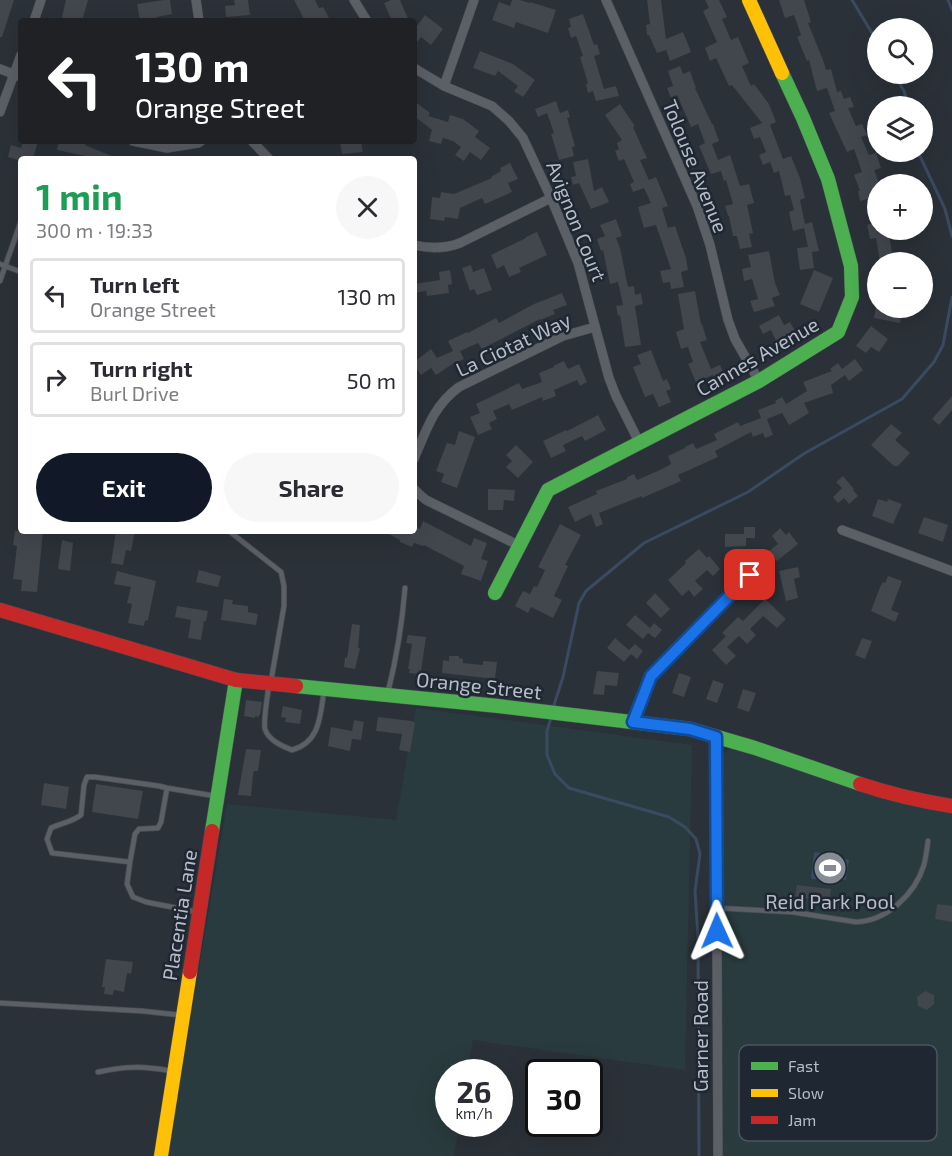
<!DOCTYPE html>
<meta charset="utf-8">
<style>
body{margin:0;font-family:"Exo 2",sans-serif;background:#f7f7f7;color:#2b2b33;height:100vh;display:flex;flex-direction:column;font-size:22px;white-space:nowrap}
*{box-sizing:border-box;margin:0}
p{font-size:20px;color:#7c7c81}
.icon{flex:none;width:33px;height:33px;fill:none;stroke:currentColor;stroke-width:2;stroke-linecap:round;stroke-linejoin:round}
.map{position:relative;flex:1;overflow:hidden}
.sheet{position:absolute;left:18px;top:156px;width:399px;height:378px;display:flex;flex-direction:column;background:#fff;border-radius:6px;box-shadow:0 6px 24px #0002}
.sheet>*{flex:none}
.banner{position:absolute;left:18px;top:18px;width:399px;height:126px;border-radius:6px;box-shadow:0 6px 24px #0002;background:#202124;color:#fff;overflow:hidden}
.fabs{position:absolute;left:867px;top:18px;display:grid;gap:12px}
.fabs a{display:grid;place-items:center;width:66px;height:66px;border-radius:50%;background:#fff;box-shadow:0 6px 24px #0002;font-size:30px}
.speed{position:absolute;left:435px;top:1059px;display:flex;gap:12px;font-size:30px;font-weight:700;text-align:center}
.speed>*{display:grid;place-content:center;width:78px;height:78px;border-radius:50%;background:#fff;box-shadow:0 6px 24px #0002;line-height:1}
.speed small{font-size:15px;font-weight:400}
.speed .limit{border:3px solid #111;border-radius:9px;background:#fff;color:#111}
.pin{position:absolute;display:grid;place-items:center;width:51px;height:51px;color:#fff;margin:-26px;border-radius:12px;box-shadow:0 3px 9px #0006}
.me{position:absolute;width:66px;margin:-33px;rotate:359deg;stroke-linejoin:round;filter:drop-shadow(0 0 4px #0008)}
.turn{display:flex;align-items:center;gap:21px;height:126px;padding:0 18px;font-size:27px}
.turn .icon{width:78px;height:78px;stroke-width:2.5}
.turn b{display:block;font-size:42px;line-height:51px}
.round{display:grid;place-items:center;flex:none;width:63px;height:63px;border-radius:32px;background:#f7f7f7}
.summary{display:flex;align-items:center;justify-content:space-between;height:102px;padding:0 18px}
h1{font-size:36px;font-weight:700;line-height:45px;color:#1e9e55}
.action{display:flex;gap:12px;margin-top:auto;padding:12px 18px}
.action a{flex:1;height:69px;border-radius:36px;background:#111827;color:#fff;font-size:24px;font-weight:700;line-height:69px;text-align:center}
.action a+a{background:#f7f7f7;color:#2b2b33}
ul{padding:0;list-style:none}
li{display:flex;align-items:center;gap:18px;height:75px;margin:0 12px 9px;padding:0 6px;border:3px solid #e1e1e2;border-radius:6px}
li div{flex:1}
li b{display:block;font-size:22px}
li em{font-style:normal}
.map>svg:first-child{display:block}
.green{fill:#293b3e}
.water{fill:#3a4a61}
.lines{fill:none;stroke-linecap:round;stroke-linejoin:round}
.stream{stroke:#3a4a61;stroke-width:3}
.building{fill:#42464d}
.lane-casing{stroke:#484d53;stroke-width:6}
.street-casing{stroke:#484d53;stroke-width:10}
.fast-casing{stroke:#484d53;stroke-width:15}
.slow-casing{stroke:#484d53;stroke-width:15}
.jam-casing{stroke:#484d53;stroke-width:15}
.lane{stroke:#5b5f66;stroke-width:4.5}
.street{stroke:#5b5f66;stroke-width:9}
.fast{stroke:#4caf50;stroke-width:14}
.slow{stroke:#ffc107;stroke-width:14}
.jam{stroke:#c62828;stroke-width:14}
.route-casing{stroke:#114b97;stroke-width:15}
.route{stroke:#1a73e8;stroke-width:10}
.labels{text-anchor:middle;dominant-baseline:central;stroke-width:5;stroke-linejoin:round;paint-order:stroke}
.street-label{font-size:20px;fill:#b6bdc8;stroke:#1e2732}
.poi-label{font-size:20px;fill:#b6bdc8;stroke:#1e2732}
.key{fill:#1e2732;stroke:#4c545f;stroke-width:1.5}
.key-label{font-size:16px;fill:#b6bdc8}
</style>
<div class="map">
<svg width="952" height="1156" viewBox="0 0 952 1156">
<rect width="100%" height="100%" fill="#2b3138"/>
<!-- green -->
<path class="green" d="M416 708 692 745 685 1070 473 1040 467 1072H448V1124H459L454 1156H167L227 804 396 820Z
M735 746 952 811V1156H723L719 756Z"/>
<!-- water -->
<path class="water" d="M816 852 849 860 846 880 812 879 811 877 814 853Z"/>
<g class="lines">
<!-- stream -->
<path class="stream" d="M852 0 878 43
M948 0 952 10
M894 74 904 91 908 106
M918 152 945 209 952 236
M553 708 563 677 579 603 586 591 644 543 748 492 805 453 902 399 934 362 943 345 952 297
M551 718 547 731V755L555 774 569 788 669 817 685 827 696 839 700 854 695 891 698 937 699 1156"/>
</g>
<!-- building -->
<path class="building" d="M0 0H14L2 37H0Z
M66 0H88L82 21H61Z
M164 0H170L172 14 156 17 157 21H140L137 4Z
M234 0H248L250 15 226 17 225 6 235 5Z
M294 0H315L319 8 323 7 329 18 323 21H305Z
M391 0H400L409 21H392L384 3Z
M512 0H520L530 3V2L556 10 548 33 516 22 514 28 492 20 499 2 510 6Z
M647 0H661L666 39 683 32 691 52 670 61 666 50 657 53 649 35H647L646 25 650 24Z
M705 0H719L727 17 722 19 731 40 738 37 749 63 742 66 751 86 754 84 769 104 776 122 770 125 783 159 791 156 800 178 805 198 800 200 805 224 812 222 819 251 812 252 814 268 800 270 797 248 808 247 804 228 793 231 789 212 794 210 790 195 785 196 779 171 774 173 770 162 763 165 759 155 766 152 760 137 754 139 750 128 762 123 732 85 729 86 716 58 710 61 705 48 717 42 703 11 709 8Z
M779 0H804L811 22 808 23 823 60 826 70 831 69 837 92 841 91 844 99 850 97 854 107 848 108 856 126 862 124 867 135 861 137 869 155 876 153 881 168 874 170 878 180V230H888L894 262H880L876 238 870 239 867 225 873 223 868 199 860 201 858 191H860L854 175 862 172 854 149 847 152 829 113 835 111 827 88 817 91 809 60 807 61 797 37 801 35 794 15 785 18Z
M583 14 594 45 597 44 600 54 594 56 604 89 616 86 619 96 596 101 593 91 588 93 586 84 588 83 580 57 583 56 576 36 571 38 568 28 571 27 569 19Z
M425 15 443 29 431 45 421 37 414 46V30Z
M480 51 513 64 535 80 523 97 514 91 518 86 498 71 495 76 473 68Z
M680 66 683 74 690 71 696 88H695L712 124H713L719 141 712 144 718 160 730 155 740 186 749 184 754 203 747 205 753 233 749 234 752 247 740 249 737 236H733L729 216H728L725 206 733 204 726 180 724 181 721 171 711 174 699 146 705 143 698 124 691 127 677 95 671 98 667 88 673 86 668 71Z
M414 101 430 113 428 116 448 122 450 115 463 119 479 131 475 137 490 148 481 160 470 152 464 161 455 155 461 147 453 141 443 138 441 144 429 141 432 130 414 116Z
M556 101 560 113 568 110 570 117 567 118 575 146 572 147 574 156 559 160 551 134 554 133 547 113 538 117 535 109Z
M620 104 635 126 633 127 647 158 640 160 649 180 656 177 668 206 662 208 668 228 675 226 686 258 688 270 681 272 684 287 671 289 670 282 663 283 660 271 671 269 656 225 644 228 638 207 651 203 644 188 633 192 630 184 634 182 624 159 619 161 615 151 619 149 617 143 622 140 605 115Z
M23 141H38L33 159H21V161L8 157 11 145 21 148Z
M59 141H86L85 145 119 159H89L90 157 57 150Z
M340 141H361L363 152 342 154Z
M588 159 594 191 602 187 609 202 591 209 579 183 573 185 571 177 576 176 573 162Z
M510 163 518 179 508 183 512 192 485 204 482 198 460 208 458 219 445 217 444 221 430 219 432 197 440 198 441 192 454 194 492 178 491 177 501 171 500 168Z
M616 219 622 236 616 238 620 248 628 287 634 286 635 295 641 293 643 304 635 306 641 345 625 347 620 315 618 316 616 306 623 305 618 282 610 284 603 250 601 251 597 239 605 236 600 225Z
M537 232 547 255 519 268 521 272 509 277 504 265 497 269 491 255 526 238V237Z
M769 251 775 283 780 295 772 298 775 306 754 312 750 301 758 299 752 279 744 281 742 269 751 267 748 255Z
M471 265 473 272 484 268 492 290 477 295 474 289 470 291 462 268Z
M450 270 452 284 448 285 449 293 427 296 426 291 414 293V284L440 280 439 272Z
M814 270 833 278 819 312 800 304Z
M695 291 701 324H702L707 340 700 342 711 369 720 365 726 379 716 383 713 375 696 382 688 364 693 362 688 347 681 349 676 332 684 329 678 294Z
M562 293 567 305 553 310 555 314 540 320V319L482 349 478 343 460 351 464 359 451 365 436 375 431 368 421 375 414 365V362L431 349 437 358 453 351 448 341 467 332 468 333 496 318 499 323 534 304Z
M876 306 878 308H903L900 323 874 318Z
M779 315 784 325 790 322 795 331 776 341 771 330 763 334 759 326Z
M871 326 888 339 879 352 871 347 866 353 856 346Z
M651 350 663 381 667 379 671 389 666 391 671 402 659 407 653 394 645 397 633 367 641 364 637 355Z
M855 359 863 370 849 381 845 375 831 385 833 393 804 403 809 413 789 425 782 413 767 419 773 435 765 438 763 433 753 437 751 432 715 451 718 457 678 475 681 481 642 498V496L599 513 603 524 596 527 591 514 575 522 568 507 597 494 596 491 627 479V477L634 474 637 480 660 470 671 464 668 456 685 448V447L693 443 696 449 717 440 714 434 738 422 740 426 761 418 758 410 776 403 775 401 782 397 786 404 807 391 803 382 832 371 830 369 838 363 842 369Z
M564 361 568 369 579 364 587 382 580 386 577 380 554 390 556 396 543 401 542 397 512 410 509 404 493 411 497 419 489 423 492 429 478 435 470 417 480 413 476 404 519 383 522 389 542 382 539 373 554 367 553 366Z
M952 396V410L939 425 932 419Z
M598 415 606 430 585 441 582 436 563 445 566 451 551 458 543 441 566 430 567 431Z
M891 424 902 433 895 440 910 453 898 466H894L871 445Z
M459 431 475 437 457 488 441 482 444 474 436 471 447 443 455 445Z
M516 445 533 462 518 478 506 467 512 461 506 455Z
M843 476 854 489 853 490 858 496 849 504 844 498 838 503 833 497 842 488 836 482Z
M488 489 515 490 514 501 504 500 503 510H488Z
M878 499 887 502 888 499 902 504 893 524 872 516Z
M924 517 948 525 943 542 918 533Z
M423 521 471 546 474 538 487 543 481 559 488 561 481 581 461 574 464 566 424 545 423 546 414 543 412 547 400 542V540L383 531H414V526L420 529Z
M560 524 581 535 565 565 568 566 554 596 562 600 553 618 531 607 528 613 515 606 523 591 530 594 534 586 537 587 545 570 538 567Z
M744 527H755V538H746V546L725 547V534H744Z
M780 528 786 535 789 532 798 544 777 561 769 551 778 544 772 536Z
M15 531H43L37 592 21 591 22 580 13 579 17 546 13 545Z
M116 531H135L131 551 126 550 123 565 111 563Z
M62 540 73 543 70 571 58 569Z
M699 549 707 558 709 556 720 569 713 576 707 570 695 581 703 589 694 597 689 590 682 596 668 580 686 563 685 561Z
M798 567 800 577 794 579 798 598 786 601 779 571Z
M199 570 221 576 218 587 196 582Z
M117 571 156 581 148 620 145 621 144 626 128 623 132 604 127 603 131 587 114 584Z
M888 576 902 581 891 610 899 613 895 622 871 611 880 587 883 582 885 583Z
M655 593 670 609 661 618 646 603Z
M224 599 233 600 232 604 248 606V612L258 614 256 625 221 620Z
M765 599 786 619 777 628 763 616 750 629 756 635 747 644 739 636 727 647 736 656 726 665 712 650 726 636 722 633 738 617 743 621Z
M177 606 208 611 206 621H204L201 640 188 638 191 620 175 617Z
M635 615 650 628 654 623 662 630 655 638 648 633 643 639 626 625Z
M352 624 360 625 358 648H360L355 669 344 667 345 657 347 658Z
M408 635 426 637 421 671 419 670 418 674 409 673 410 669H408L412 644 406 643Z
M615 638 629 650 635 644 643 651 637 659 631 654 624 662 607 648Z
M862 638 872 641 865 659 855 655Z
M449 656H459V658L463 659V663L483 665V661L497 662 495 679 442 673 443 660 449 661Z
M597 671 619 673 617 686 605 685 604 695 593 694Z
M679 673 691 677 684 697 672 693Z
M713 680 724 684 717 703 706 699Z
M743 689 756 693 749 712 737 708Z
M246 700 262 702 260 715H259V717L255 716V718L244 716Z
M283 706 302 710 300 724 285 722 286 718 281 717Z
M378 717 412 721 415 723 410 752 399 750 402 734 376 731Z
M354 720 364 722 361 740 352 739 350 751 328 746 331 727 352 731Z
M246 749 261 750 258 771H254L253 775 251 796 238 795Z
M44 783 69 787 66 809 41 805Z
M96 784 143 791 138 819 92 812Z
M797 885 831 889 829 902 795 897Z
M937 904 952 906V922L935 919Z
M106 959 133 962 131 974 127 973 124 992 114 990 113 995 104 994 105 987H102Z
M925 991 934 995V1004L927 1010 918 1006 917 997Z"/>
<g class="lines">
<defs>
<path id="lane" d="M0 264 21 272
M0 281 21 221
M229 531 281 572 284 586V606L271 681
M269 684C268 694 263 720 265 729 268 740 282 746 292 750 320 742 320 717 324 691
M388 692C397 656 402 626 405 588
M167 788 161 822 158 828 139 829 135 834 130 862 52 853 47 839 51 828C63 822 70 823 81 815L84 785 87 777H95L159 786 167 788 215 796
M130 862 127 884 133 897 146 902 197 912
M717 908 792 912 856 922C887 921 915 894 924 865 926 857 927 849 928 841
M0 1003 142 1011 180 1015
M98 1072C126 1066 143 1066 171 1071"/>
<path id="street" d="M196 0 199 21
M354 0 367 21
M606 0 697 206 710 245 728 320 735 339 759 381
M34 21 41 0
M414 68 444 86 492 106 509 121 523 138 551 198 578 263 609 378 616 396 639 442
M0 69 21 77
M444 86 474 0
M0 112 21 55
M133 141 167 148 198 143 201 141
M252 141 269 159
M414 245C430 249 444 249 460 243L551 198
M414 459C426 431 433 406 459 387L563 336 595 327
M414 489 419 494 426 500 520 546
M842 530 952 571
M633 722 651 676 750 575
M716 737 718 1156"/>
<path id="fast" d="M495 593 548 490 759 381 838 332 852 297 851 266 828 179 803 118 782 73
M296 686 498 706 690 729 755 748 860 784
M212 831 236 680"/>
<path id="slow" d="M749 0 782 73
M161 1156 190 972"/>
<path id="jam" d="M0 610 236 680 296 686
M860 784C890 794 920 801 952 806
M190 972 212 831"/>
</defs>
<!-- lane casing -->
<use href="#lane" class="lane-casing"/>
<!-- street casing -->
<use href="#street" class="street-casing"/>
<!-- fast casing -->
<use href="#fast" class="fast-casing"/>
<!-- slow casing -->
<use href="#slow" class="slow-casing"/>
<!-- jam casing -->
<use href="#jam" class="jam-casing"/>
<!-- lane -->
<use href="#lane" class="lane"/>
<!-- street -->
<use href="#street" class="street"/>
<!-- fast -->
<use href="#fast" class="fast"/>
<!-- slow -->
<use href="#slow" class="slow"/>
<!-- jam -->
<use href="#jam" class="jam"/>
</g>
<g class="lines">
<defs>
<path id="route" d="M717 931 716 737 690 729 633 722 651 676 750 575"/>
</defs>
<!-- route casing -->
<use href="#route" class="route-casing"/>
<!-- route -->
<use href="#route" class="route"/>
</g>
<!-- icons -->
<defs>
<symbol id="stadium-disc" viewBox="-11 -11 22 22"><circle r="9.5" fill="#858c96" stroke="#1e2732"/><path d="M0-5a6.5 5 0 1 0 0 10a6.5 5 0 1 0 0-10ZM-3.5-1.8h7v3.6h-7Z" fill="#fff"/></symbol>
</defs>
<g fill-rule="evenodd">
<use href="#stadium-disc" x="811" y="849" width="38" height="38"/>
</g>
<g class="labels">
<!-- street labels -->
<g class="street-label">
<text transform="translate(696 166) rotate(68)">Tolouse Avenue</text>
<text transform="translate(577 221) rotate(68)">Avignon Court</text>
<text transform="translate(513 344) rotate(-25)">La Ciotat Way</text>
<text transform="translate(757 356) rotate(-30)">Cannes Avenue</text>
<text transform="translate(479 685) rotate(6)">Orange Street</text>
<text transform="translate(179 915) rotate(-81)">Placentia Lane</text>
<text transform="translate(700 1036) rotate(-90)">Garner Road</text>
</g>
<!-- poi labels -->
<g class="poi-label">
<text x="830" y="901">Reid Park Pool</text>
</g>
</g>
<!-- legend -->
<rect x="739" y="1045" width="198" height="96" rx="9" class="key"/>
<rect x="751" y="1062" width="27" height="8" fill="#4caf50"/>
<rect x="751" y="1089" width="27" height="8" fill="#ffc107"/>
<rect x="751" y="1116" width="27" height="8" fill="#c62828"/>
<g class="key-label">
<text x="788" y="1072">Fast</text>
<text x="788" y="1099">Slow</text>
<text x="788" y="1126">Jam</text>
</g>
</svg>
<div class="fabs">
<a><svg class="icon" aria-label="search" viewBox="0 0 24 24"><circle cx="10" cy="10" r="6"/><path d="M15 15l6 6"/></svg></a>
<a><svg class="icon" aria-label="layers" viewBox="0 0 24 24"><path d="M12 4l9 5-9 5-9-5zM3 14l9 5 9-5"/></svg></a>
<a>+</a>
<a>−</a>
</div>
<div class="speed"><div>26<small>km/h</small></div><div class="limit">30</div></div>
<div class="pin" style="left:750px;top:575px;background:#d93025"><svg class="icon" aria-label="arrive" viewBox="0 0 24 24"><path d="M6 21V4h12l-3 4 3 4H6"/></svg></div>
<svg class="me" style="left:717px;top:931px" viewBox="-20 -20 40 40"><path d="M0-17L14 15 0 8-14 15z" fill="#1a73e8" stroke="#fff" stroke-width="4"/></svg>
<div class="banner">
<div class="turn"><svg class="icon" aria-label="left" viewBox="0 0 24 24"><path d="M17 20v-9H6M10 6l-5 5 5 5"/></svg><div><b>130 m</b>Orange Street</div></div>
</div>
<section class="sheet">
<div class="summary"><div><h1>1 min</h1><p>300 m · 19:33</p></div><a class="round"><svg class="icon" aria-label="close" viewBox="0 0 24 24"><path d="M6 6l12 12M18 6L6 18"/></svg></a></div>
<ul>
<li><svg class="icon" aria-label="left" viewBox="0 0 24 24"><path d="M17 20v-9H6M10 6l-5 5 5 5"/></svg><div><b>Turn left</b><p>Orange Street</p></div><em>130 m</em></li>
<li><svg class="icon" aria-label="right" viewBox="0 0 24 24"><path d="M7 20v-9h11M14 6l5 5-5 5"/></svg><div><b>Turn right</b><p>Burl Drive</p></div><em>50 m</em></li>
</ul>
<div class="action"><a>Exit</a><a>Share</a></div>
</section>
</div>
